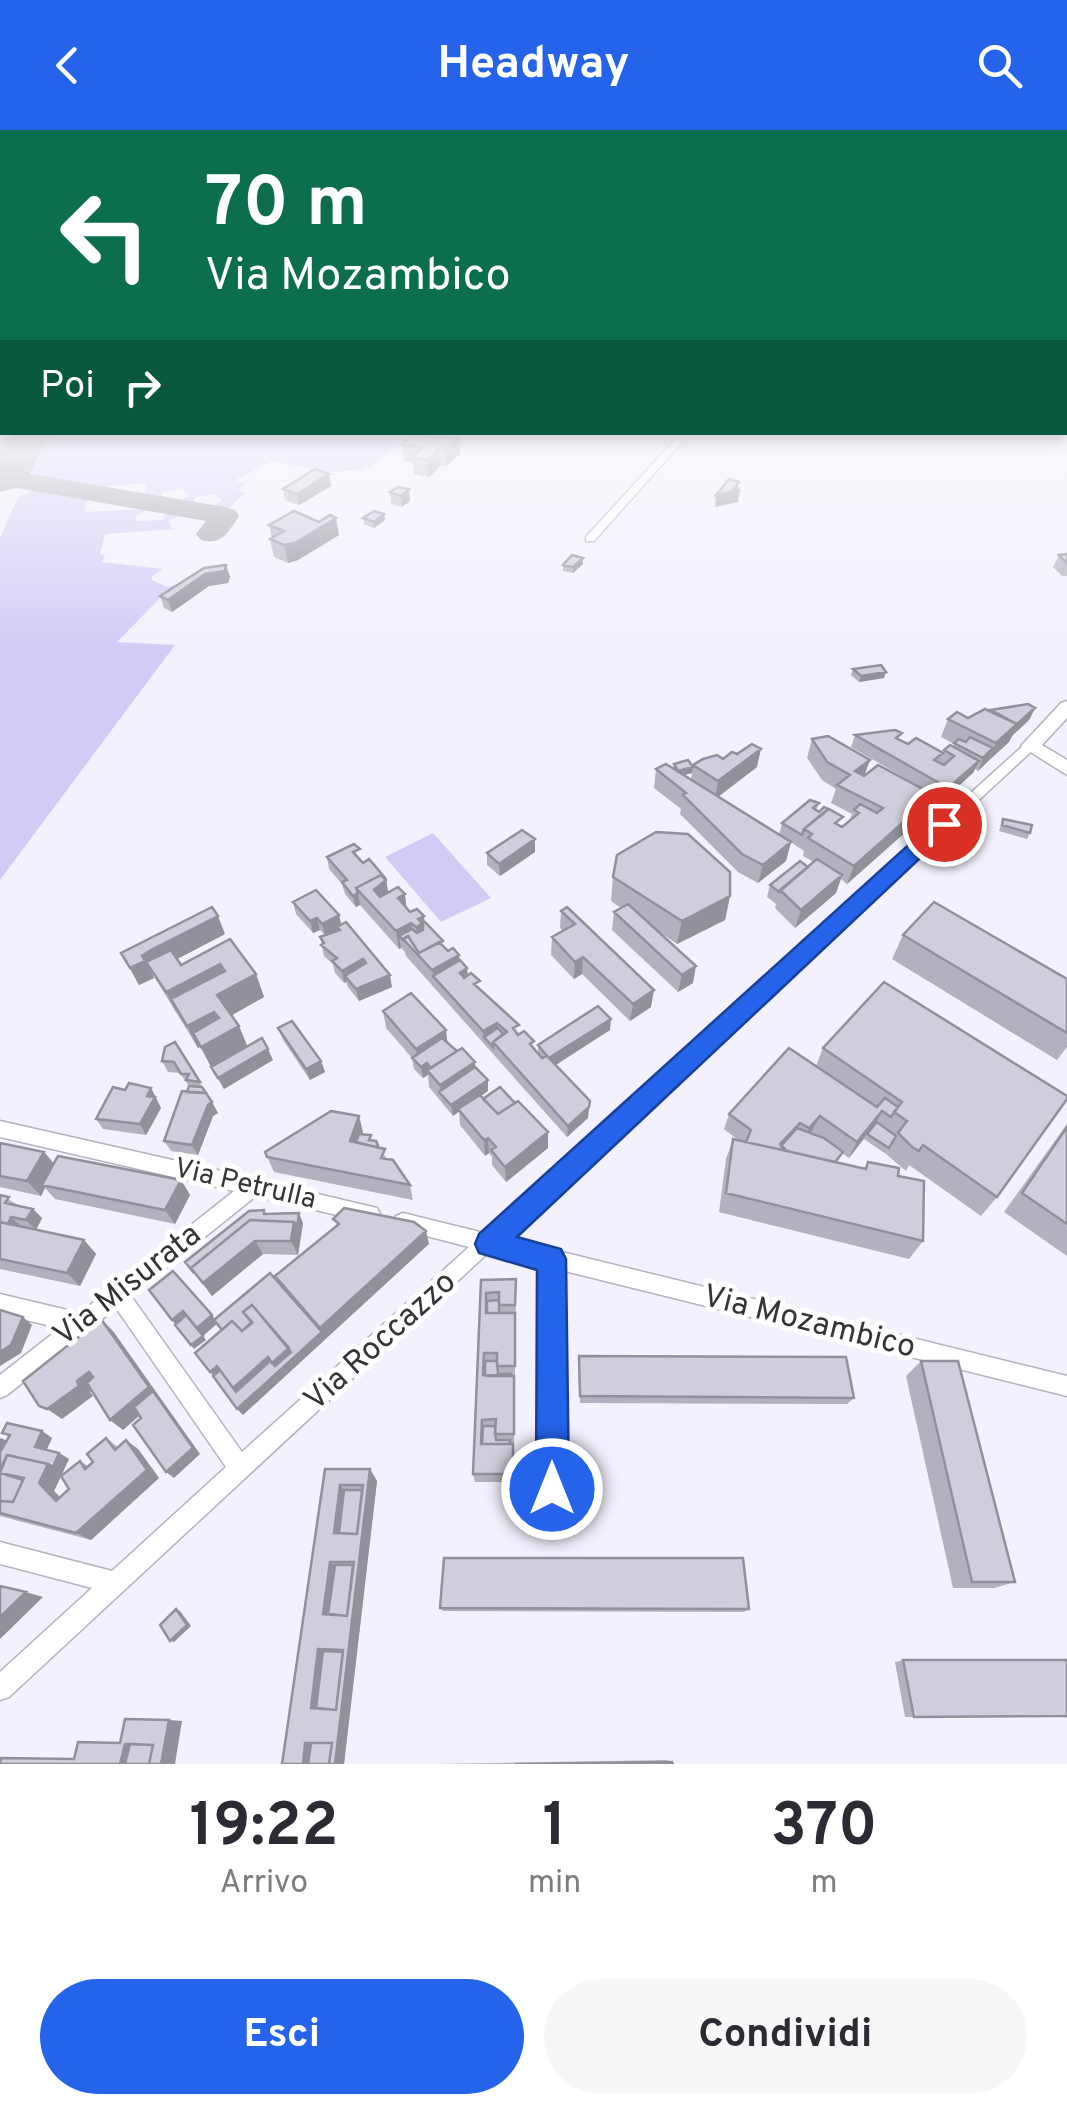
<!DOCTYPE html>
<html lang="it">
<style>
body{margin:0;font-family:Overpass,sans-serif;background:#f7f7f7;color:#2b2b33;height:100vh;display:flex;flex-direction:column;font-size:38px;white-space:nowrap}
*{box-sizing:border-box;margin:0}
p{font-size:32px;color:#7c7c81}
.icon{flex:none;width:55px;height:55px;fill:none;stroke:currentColor;stroke-width:2;stroke-linecap:round;stroke-linejoin:round}
.map{position:relative;height:1634px;overflow:hidden}
.drawer{display:flex;flex-direction:column;background:#fff;flex:1}
.drawer>*{flex:none}
.guide{position:absolute;left:0px;top:0px;width:1068px;height:305px;box-shadow:0 5px 15px #0003;background:#0b6e4f;color:#fff;overflow:hidden}
.pin{position:absolute;display:grid;place-items:center;width:85px;height:85px;color:#fff;margin:-42px;border:5px solid #fff;border-radius:50%;box-shadow:0 2px 10px #0007}
.me{position:absolute;width:110px;margin:-55px;rotate:0deg;stroke-linejoin:round;filter:drop-shadow(0 0 8px #0008)}
.turn{display:flex;align-items:center;gap:35px;height:210px;padding:0 40px;font-size:45px}
.turn .icon{width:130px;height:130px;stroke-width:2.5}
.turn b{display:block;font-size:70px;line-height:85px}
.then{display:flex;align-items:center;height:95px;padding:0 40px;background:#0003;gap:20px;font-size:38px}
.eta{display:flex;justify-content:space-evenly;align-items:center;height:170px;text-align:center}
.eta b{font-size:60px;font-weight:700;line-height:70px}
.action{display:flex;gap:20px;margin-top:auto;padding:20px 40px}
.action a{flex:1;height:115px;border-radius:60px;background:#2563eb;color:#fff;font-size:40px;font-weight:700;line-height:115px;text-align:center}
.action a+a{background:#f7f7f7;color:#2b2b33}
header{display:flex;justify-content:space-between;align-items:center;height:130px;padding:0 40px;background:#2563eb;color:#fff;font-size:45px;font-weight:700}
.map>svg:first-child{display:block}
.green{fill:#d3cbf6}
.lines{fill:none;stroke-linecap:round;stroke-linejoin:round}
.taxiway{fill:#a2a2aa;fill-rule:evenodd}
.runway{fill:#a2a2aa;fill-rule:evenodd}
.street-casing{stroke:#b4b2c0;stroke-width:3}
.secondary-casing{stroke:#b4b2c0;stroke-width:3}
.street{fill:#fff;fill-rule:evenodd}
.secondary{fill:#fff;fill-rule:evenodd}
.wall{fill:#b3b1bd;fill-rule:evenodd}
.shaded-wall{fill:#92909a}
.building{fill:#d0cedc;stroke:#92909a;stroke-width:2.5;fill-rule:evenodd}
.route{fill:#2563eb;stroke:#184099;stroke-width:2.5}
.labels{text-anchor:middle;dominant-baseline:central;stroke-width:10;stroke-linejoin:round;paint-order:stroke}
.street-label{font-size:28px;fill:#343439;stroke:#fff}
.near-street-label{font-size:32px;fill:#343439;stroke:#fff}
</style>
<header><svg class="icon" aria-label="back" viewBox="0 0 24 24"><path d="M15 5l-7 7 7 7"/></svg>Headway<svg class="icon" aria-label="search" viewBox="0 0 24 24"><circle cx="10" cy="10" r="6"/><path d="M15 15l6 6"/></svg></header>
<div class="map">
<svg width="1067" height="1634" viewBox="0 0 1067 1634">
<rect width="100%" height="100%" fill="#f3f1fd"/>
<!-- green -->
<path class="green" d="M46 303H410L377 333 362 340 327 342 272 331 235 350 245 354 238 360 245 363 225 381 209 378 222 370 214 364 196 367 192 375 176 373 189 366 182 358 163 362 160 370 144 367 147 353 91 358 34 348 30 339Z
M34 360 88 368 84 382 149 379 136 386V391L163 390 166 382 183 384 169 391 171 397 176 399 105 404 100 425H105L102 432 163 439 152 446V450L167 457 182 453 160 468 117 512 175 515 0 750V408L18 367Z
M433 703 491 768 441 792 385 727Z"/>
<g class="lines">
<!-- taxiway -->
<path class="taxiway" d="M0 339 225 377 235 380 239 386C228 402 222 416 201 410L196 404 206 391 0 355Z"/>
<!-- runway -->
<path class="runway" d="M0 294 2 302H50L24 356 0 362Z"/>
<defs>
<path id="street" d="M682 302H691L594 411H586V407Z
M1030 612 1036 616 1034 619 505 1108 1067 1246V1266L561 1140 563 1359 560 1367 552 1370 544 1367 541 1359 542 1135 489 1122 9 1567 0 1570V1542L92 1458 0 1434V1412L112 1441 226 1337 116 1178 7 1265 0 1268V1245L60 1198 0 1184V1164L80 1183 234 1061 0 1007V991L252 1048 256 1047 263 1051 377 1078 380 1084 377 1090 371 1093 256 1066 131 1166 242 1322 469 1117 396 1098 394 1092 396 1086 403 1083 484 1103 1026 613Z"/>
<path id="secondary" d="M1067 571V588L1042 615 1067 630V645L1021 616 1061 573Z"/>
</defs>
<!-- street casing -->
<use href="#street" class="street-casing"/>
<!-- secondary casing -->
<use href="#secondary" class="secondary-casing"/>
<!-- street -->
<use href="#street" class="street"/>
<!-- secondary -->
<use href="#secondary" class="secondary"/>
</g>
<!-- wall -->
<path class="wall" d="M459 308 460 324 446 336H440L429 347 414 344 413 333 404 331 402 314Z
M329 344 331 356 299 375 285 370 283 359Z
M398 357 410 371 402 377 391 374 390 362Z
M384 384 385 390 374 398 364 394 363 388Z
M319 392 339 405 298 430 288 433 274 427 270 409 272 408 269 395Z
M1067 424V446H1062L1053 437 1059 425Z
M583 428V434L573 443 563 441V435Z
M226 435 230 447 228 453 209 456 172 482 164 478 160 466Z
M853 539 884 548 859 552 851 545Z
M1035 578 1029 590 1012 606 1009 612 978 641 975 639 973 643 943 670 851 617 855 605 899 610 908 614 943 623 944 620 952 617 954 614 941 607 948 589 968 588 991 581Z
M812 609 870 630 864 646 926 684 847 754 841 749 836 763 795 798 775 778 776 774 767 767 770 755 808 737 814 732 803 726 804 721 798 717 788 710 791 712 786 731 758 753 738 742 680 684 681 679 654 658 656 639 673 638 674 634 693 637 692 643 683 645 691 650 693 635 723 629 757 637 718 667 779 705 782 693 819 673 816 681 842 697 850 690 852 684 831 673 836 659 822 650 807 628Z
M1003 689 1030 703 1027 709 999 701Z
M535 709V722L500 746 487 735V723Z
M327 727 362 731 386 749 388 762 410 782 425 792 448 821 459 825 460 830 467 838 468 845 519 904 538 923V915L610 900 556 935 588 988 567 1007 406 826 405 822 401 818 399 819 360 775 356 777 345 764 342 754 329 739Z
M613 747 730 766 725 790 677 814 660 802 693 853 678 862 612 800 614 782 621 778 611 771Z
M293 772 339 785 341 795 392 857 359 871 348 857 346 852 344 853 335 843 333 834 324 826 320 807 325 805 320 800 313 803 296 784Z
M567 777 651 877 630 891 582 844 574 849 551 825 552 807 563 801 560 798 561 781Z
M225 804 177 829 181 835 230 809 256 844 264 867 231 885 239 896 247 917 273 930 224 959 200 917 198 918 152 843 154 848 139 855 121 823Z
M903 805 1067 849V917L1057 930 892 829Z
M884 852 997 1067 981 1086 909 1035 906 1041 886 1024 864 1009 849 1028 842 1023 837 1032 864 1039 868 1032 898 1046 923 1111 909 1129 719 1082 726 1029 733 1009 738 1010 724 999 729 984 816 936 823 918Z
M383 881 447 913 457 921 475 932V937L488 961 481 966 548 1018 506 1052 492 1035V1027L489 1023 485 1026 460 995 459 981 453 986 429 957 428 945 423 948 414 939 412 928 386 898Z
M278 898 321 931 325 942 310 950 283 910Z
M175 912 218 983 213 986 198 1025 171 1021 164 1011 189 956 180 943 168 942 162 931Z
M151 958 161 978 146 1005 103 999 96 989 125 960Z
M1067 994V1126L1004 1082Z
M363 1002 362 1004 372 1011 410 1055 413 1070 274 1042 265 1022Z
M0 1013 44 1022 54 1034 181 1050 190 1065 175 1094 55 1069 45 1058 41 1066 0 1057Z
M0 1065 42 1088 36 1100 84 1110 96 1124 80 1156 0 1139Z
M266 1084 303 1093 298 1125 263 1124 212 1166 185 1132Z
M481 1150 516 1162 514 1313H511L514 1323V1352H475L473 1344Z
M579 1226 854 1268 847 1274 580 1273Z
M921 1231 1015 1452 994 1458H953L906 1246Z
M42 1301 52 1308 47 1319 59 1323 69 1329 61 1346 80 1331 88 1336 93 1332 106 1308 118 1317 138 1319 159 1348 91 1410 0 1386V1308L6 1311 9 1307 2 1303ZM61 1346 69 1359 60 1367 54 1361Z
M325 1339H370L377 1351 344 1634H282Z
M440 1478 749 1479 744 1482 443 1481Z
M903 1530 1067 1587H905L895 1532Z
M666 1630 672 1632 673 1634H437Z"/>
<!-- shaded-wall -->
<path class="shaded-wall" d="M459 308 460 324 446 336 445 319Z
M438 319 440 336 429 347 428 330Z
M329 344 331 356 299 375 297 364Z
M739 352 737 361 740 360 738 372 715 377 716 365 733 359Z
M409 359 410 371 402 377 401 366Z
M384 384 385 390 374 398V392Z
M336 388 339 405 298 430 288 433 284 415Z
M583 428V434L573 443V437Z
M226 435 230 447 228 453 209 456 172 482 168 470 205 444Z
M886 542 884 548 859 552 861 546Z
M1035 578 1029 590 1012 606 1009 612 988 631 996 613Z
M993 618 988 631 978 641 983 628Z
M761 619 757 637 715 669 718 651Z
M870 630 863 648 855 641Z
M979 631 973 643 943 670 948 658Z
M693 637 692 643 677 647 678 641Z
M934 665 926 684 847 754 854 736Z
M535 709V722L500 746 499 734Z
M791 712 786 731 758 753 763 735Z
M842 745 836 763 795 798 801 780Z
M386 749 389 768 360 762Z
M358 763 360 775 356 777 353 766Z
M405 764 407 782 398 768Z
M730 766 725 790 677 814 682 791Z
M339 785 342 797 325 806 322 794Z
M218 786 225 804 160 838 146 832 154 848 139 855 130 838 142 826Z
M424 786 426 804 418 815 416 797 418 789Z
M317 788 320 800 313 803 310 791Z
M411 793 414 811 399 806 401 818 399 819 396 801Z
M459 825 461 842 467 838 468 850 433 846 432 840Z
M583 827 582 844 574 849 575 832Z
M363 829 365 841 345 846 346 852 344 853 342 841Z
M220 834 229 857 171 869 177 884 166 862Z
M696 836 693 853 678 862 682 845Z
M256 844 264 867 227 888 217 865Z
M390 845 392 857 359 871 356 859Z
M654 860 651 877 630 891 633 874Z
M214 882 224 904 193 903 200 917 198 918 187 896Z
M611 889 610 900 549 939V928Z
M497 893 498 904 484 907 483 901Z
M239 896 248 918 212 939 201 917Z
M446 900 448 917 419 936 416 919Z
M268 919 273 930 224 959 218 948Z
M321 931 325 942 310 950 306 939Z
M475 932 476 948 441 963 440 955Z
M427 933 429 943 427 940 428 945 423 948 421 937Z
M488 950V961L453 986 451 975Z
M151 958 161 978 146 1005 140 994 147 966Z
M590 971 588 988 567 1007 568 996Z
M212 972 218 983 213 986 198 1025 192 1015 208 975Z
M882 981 874 997 867 1004 849 1028 857 1012Z
M359 986 363 1002 356 1022 350 1011Z
M820 986 812 1001 802 1014 809 998Z
M548 1002V1018L506 1052 505 1037Z
M488 1008 489 1023 485 1026 484 1010Z
M44 1022 57 1037 42 1055 45 1058 41 1066 27 1051Z
M181 1050 190 1065 175 1094 165 1080Z
M33 1079 42 1088 36 1100 26 1090Z
M299 1083 303 1093 298 1125 291 1111 294 1092Z
M11 1087 21 1096 6 1097Z
M426 1101 429 1114 243 1285 237 1279 272 1233 289 1218 322 1202 320 1198Z
M84 1110 96 1124 80 1156 67 1143Z
M255 1111 263 1124 212 1166 203 1153Z
M183 1181 190 1189 179 1199 172 1190Z
M212 1185 218 1193 203 1206 197 1198Z
M23 1187 32 1195 21 1223 0 1236V1222Z
M101 1189 113 1201 200 1324 174 1348 166 1342 159 1269 123 1300 110 1290Z
M203 1206 206 1210 194 1219 191 1215Z
M268 1227 275 1238 242 1268 219 1253 210 1242 217 1236Z
M89 1242 102 1252 90 1262 93 1266 62 1289 47 1279Z
M42 1301 52 1308 45 1323 35 1317Z
M1 1308 18 1317 0 1343V1310Z
M126 1310 138 1319 159 1348 91 1410 76 1403Z
M59 1323 69 1329 54 1361 71 1379 56 1371 39 1353 48 1334Z
M370 1339 377 1351 344 1634H334Z
M340 1355 348 1366 338 1407 334 1403Z
M330 1432 339 1439 333 1487 323 1484Z
M26 1462 43 1467 0 1509V1487Z
M176 1479 180 1481 191 1496 174 1512 170 1511Z
M318 1519 328 1523 321 1579 311 1578Z
M169 1590 182 1591 175 1634H154Z
M305 1613H316L314 1634H303Z
M125 1614H139L135 1634H120Z"/>
<!-- building -->
<path class="building" d="M411 306 459 308 445 319H438L428 330 413 327 421 318 402 314Z
M315 339 329 344 297 364 283 359Z
M729 349 739 352 733 359 740 360 716 365Z
M398 357 409 359 401 366 390 362Z
M294 381 319 392 330 385 336 388 295 413 284 415 270 409 284 401 269 395Z
M374 381 384 384 374 392 363 388Z
M1067 424V434L1059 425Z
M572 425 583 428 573 437 563 435Z
M226 435 225 441 205 444 168 470 160 466 204 438Z
M881 535 886 542 861 546 853 539Z
M1028 574 1035 578 1017 594 991 580Z
M985 579 1017 594 996 613 948 589 957 582 968 588Z
M895 600 902 603 896 608 908 614 916 608 943 623 934 630 944 635 954 626 944 620 950 615 979 631 948 658 855 605Z
M828 606 870 630 855 641 864 646 878 635 934 665 854 736 808 708 812 704 804 699 829 679 843 687 835 693 842 697 859 683 854 680 860 674 877 683 883 678 837 655 850 645 827 632 812 609Z
M970 607 993 618 983 628 954 613 959 609 966 612Z
M752 614 761 619 718 651 693 635 703 629 717 625 723 629 732 622 737 624Z
M688 630 693 637 678 641 674 634Z
M666 634 791 712 763 735 742 724 683 665 686 663 656 639Z
M810 670 819 673 813 678 819 682 824 677 828 679 804 699 802 705 782 693Z
M1003 689 1032 695 1030 703 1002 695Z
M522 700 535 709 499 734 487 723Z
M656 702 688 704 730 742V766L682 791 613 747 617 725Z
M354 714 360 719 353 722 363 733 369 729 386 749 381 745 356 758 358 763 353 766 342 752 347 750 327 727Z
M817 729 842 745 801 780 780 760Z
M800 731 808 737 779 762 770 755Z
M381 745 386 750 374 760 380 767 398 757 405 764 398 768 410 782 417 779 424 786 418 789 423 794 416 797 411 793 396 801 356 758Z
M316 760 339 785 322 794 317 788 310 791 293 772Z
M934 772 1067 849V903L903 805Z
M628 774 696 836 682 845 614 782Z
M212 777 218 786 151 820 142 826 145 831 130 838 121 823Z
M567 777 654 860 633 874 583 827 575 832 552 807 575 794 561 781Z
M346 792 390 845 356 859 345 846 366 833 363 829 342 841 332 831 337 828 321 815 324 813 320 807 340 800 337 797Z
M425 792 443 811 419 823 408 806 403 810 399 806 412 799 417 803 423 800V794L419 795Z
M408 806 419 823 439 812 448 821 453 818 459 825 432 840 403 809Z
M230 809 256 844 217 865 239 896 201 917 193 903 219 888 214 882 187 896 171 869 225 841 220 834 166 862 146 832 171 820 181 835Z
M460 830 467 838 460 843 464 848 471 843 480 851 474 854 519 895 513 898 518 905 524 901 534 911 530 914 542 928 547 926 538 915 598 876 611 889 549 928 590 971 589 977 568 996 493 912 507 902 497 893 483 901 433 846Z
M884 852 1067 966V969L997 1067 923 1015 919 1021 912 1017 898 1003 907 991 894 982 902 972 823 918Z
M411 863 446 900 416 919 383 881Z
M292 891 321 931 306 939 278 898Z
M498 898 503 904 493 912V917L484 907Z
M262 908 268 919 218 948 211 937Z
M442 908 457 921 431 938 427 933 421 937 412 928Z
M175 912 200 952 186 950 189 944H181L174 932 162 931 165 917Z
M462 918 475 932 440 955 427 940Z
M789 918 877 977 885 968 898 977 891 987 882 981 857 1012 820 986 809 998 800 993 780 1014 787 1021 746 1012 751 1000 729 984Z
M475 937 488 950 451 975 439 962Z
M129 953 151 958 147 966 155 967 140 994 96 989 113 957 125 960Z
M189 956 202 957 206 963 187 962Z
M500 957 515 973 498 984 483 969Z
M182 961 206 963 212 972 208 975 192 1015 164 1011Z
M480 965 498 984 518 971 548 1002 505 1037 491 1020 496 1017 488 1008 484 1010 458 979Z
M331 981 359 986 350 1011 385 1019 381 1028 393 1030 410 1055 267 1027 265 1022Z
M877 992 896 1006 889 1018 867 1004Z
M1067 997V1094L1022 1063Z
M797 998 824 1008 843 1022 835 1032 787 1021 781 1016Z
M359 1004 371 1005 369 1010 376 1011 379 1018 356 1012Z
M733 1009 866 1039 868 1032 899 1038 898 1046 924 1051 923 1111 726 1063Z
M0 1013 44 1022 27 1051 0 1046Z
M58 1026 181 1050 165 1080 42 1055Z
M0 1065 9 1067 5 1073 33 1079 26 1090 11 1087 8 1094 0 1092Z
M344 1078 414 1092 426 1101 320 1198 275 1146 339 1094 333 1089Z
M264 1080V1084L299 1083 297 1097 294 1092 250 1090 191 1138 194 1143 185 1132 249 1081Z
M250 1090 294 1092 291 1111H255L203 1153 191 1138Z
M0 1092 84 1110 67 1143 0 1129Z
M173 1141 212 1185 197 1198 183 1181 172 1190 149 1160Z
M270 1143 322 1202 237 1279 213 1246 220 1240 236 1262 270 1231 275 1236 291 1222 252 1175 243 1182 252 1193 242 1201 232 1191 222 1200 214 1190Z
M516 1149 515 1175H499V1162L486 1163V1183H515V1236H497V1223H484L483 1245 514 1246V1304H495L496 1289 482 1290 481 1314H513V1344H473L481 1150Z
M499 1170V1183H502H487V1171Z
M252 1175 289 1218 272 1233 268 1227 233 1258 217 1236 210 1242 195 1223 232 1191 242 1201 252 1192 243 1182Z
M0 1180 23 1187 11 1215 0 1222Z
M186 1185 203 1206 191 1215 175 1195Z
M101 1189 149 1257 110 1290 87 1253 93 1247 89 1242 77 1251 79 1256 47 1279 39 1276 23 1251Z
M579 1226 846 1227 854 1268 580 1266Z
M485 1231H497L498 1244H511V1246H485Z
M921 1231H958L1015 1452H972Z
M153 1261 193 1318 166 1342 133 1295 141 1288 134 1277Z
M7 1293 42 1301 35 1317 59 1323 53 1337 48 1334 7 1325 0 1340V1322L10 1305 2 1303Z
M483 1296H495L496 1310H510V1314H482Z
M106 1308 115 1320 126 1310 147 1340 76 1403 0 1383V1371L13 1372 24 1348 0 1343 7 1325 48 1334 39 1353 56 1371 69 1359 61 1346 80 1331 85 1339 93 1332 87 1324Z
M325 1339H370L335 1634H329L332 1613H305L303 1634H282ZM340 1355H363L357 1404 334 1403ZM330 1432H354L347 1486 323 1484ZM318 1519 343 1520 336 1580 311 1578Z
M0 1343 23 1350 13 1372 0 1371Z
M344 1360H362L357 1404 339 1403Z
M444 1428H743L749 1479 440 1478Z
M335 1435H353L347 1486 328 1484Z
M0 1456 26 1462 0 1487Z
M176 1479 187 1495 170 1511 160 1495Z
M323 1521 343 1522 336 1580 316 1578Z
M903 1530H1067V1586L914 1587Z
M125 1589 169 1590 161 1634H149L153 1615 125 1614 120 1634H0L1 1628 74 1629 78 1612 120 1613Z
M311 1613H332L329 1634H308Z
M130 1614 153 1615 149 1634H125Z
M672 1632 673 1634H515Z"/>
<!-- sky -->
<linearGradient id="sky" x2="0" y2="1"><stop stop-color="#8fa9e7"/><stop offset="0.56" stop-color="#faf9fe"/><stop offset="1" stop-color="#faf9fe" stop-opacity="0"/></linearGradient>
<rect width="1067" height="523" fill="url(#sky)"/>
<!-- route -->
<path class="route" d="M944 687 954 694 951 699 517 1107 561 1119 566 1129 569 1359 564 1371 552 1375 541 1371 536 1359 537 1140 479 1123 475 1114 479 1104 937 689Z"/>
<g class="labels">
<!-- street labels -->
<g class="street-label">
<text transform="translate(245 1055) rotate(13)">Via Petrulla</text>
</g>
<!-- near-street labels -->
<g class="near-street-label">
<text transform="translate(128 1156) rotate(-38)">Via Misurata</text>
<text transform="translate(809 1193) rotate(14)">Via Mozambico</text>
<text transform="translate(381 1212) rotate(-42)">Via Roccazzo</text>
</g>
</g>
</svg>
<div class="pin" style="left:944px;top:694px;background:#d93025"><svg class="icon" aria-label="arrive" viewBox="0 0 24 24"><path d="M6 21V4h12l-3 4 3 4H6"/></svg></div>
<svg class="me" style="left:552px;top:1359px" viewBox="-20 -20 40 40"><circle r="17" fill="#2563eb" stroke="#fff" stroke-width="3"/><path d="M0-11L8 9 0 5-8 9z" fill="#fff"/></svg>
<div class="guide">
<div class="turn"><svg class="icon" aria-label="left" viewBox="0 0 24 24"><path d="M17 20v-9H6M10 6l-5 5 5 5"/></svg><div><b>70 m</b>Via Mozambico</div></div>
<div class="then">Poi<svg class="icon" aria-label="right" viewBox="0 0 24 24"><path d="M7 20v-9h11M14 6l5 5-5 5"/></svg></div>
</div>
</div>
<section class="drawer">
<div class="eta">
<div><b>19:22</b><p>Arrivo</p></div>
<div><b>1</b><p>min</p></div>
<div><b>370</b><p>m</p></div>
</div>
<div class="action"><a>Esci</a><a>Condividi</a></div>
</section>
